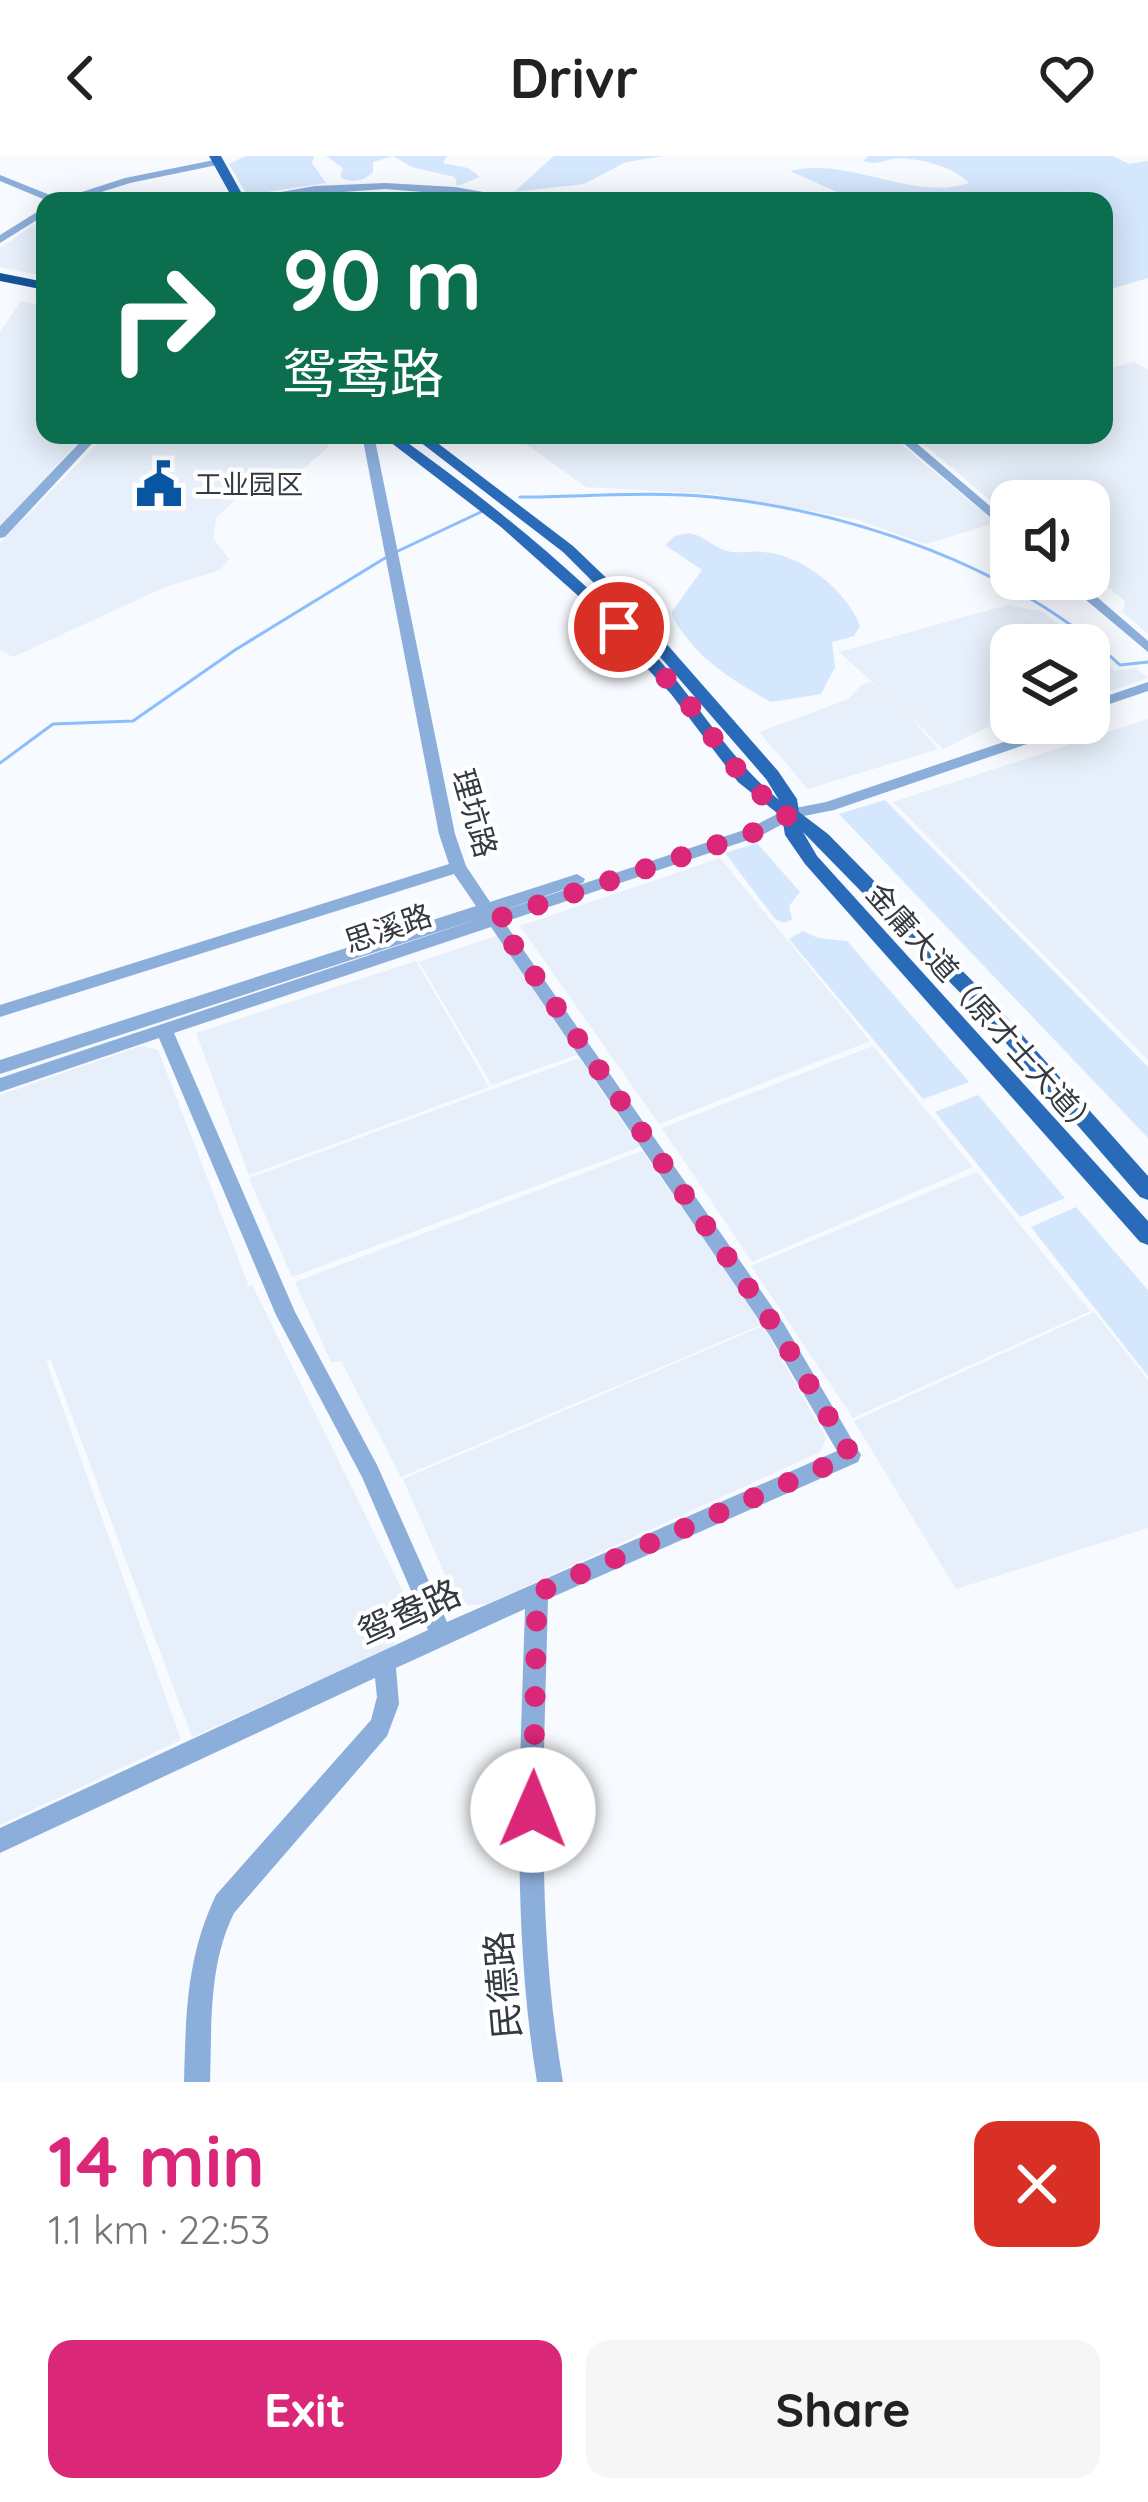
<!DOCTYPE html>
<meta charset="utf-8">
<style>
body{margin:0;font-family:Quicksand,"Noto Sans SC",sans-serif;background:#f6f6f6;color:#222;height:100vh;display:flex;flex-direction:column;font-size:45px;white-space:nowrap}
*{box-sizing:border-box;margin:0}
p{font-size:39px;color:#767676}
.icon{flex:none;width:66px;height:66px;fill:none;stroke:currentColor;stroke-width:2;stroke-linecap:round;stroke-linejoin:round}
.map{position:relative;height:1926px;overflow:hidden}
.details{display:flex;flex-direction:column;background:#fff;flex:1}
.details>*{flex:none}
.hud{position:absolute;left:36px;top:36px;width:1077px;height:252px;border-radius:24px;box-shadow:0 6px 30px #0003;background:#0b6e4f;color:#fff;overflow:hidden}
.buttons{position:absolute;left:990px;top:324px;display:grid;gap:24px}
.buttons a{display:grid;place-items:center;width:120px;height:120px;border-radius:24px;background:#fff;box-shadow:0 6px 30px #0003;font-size:60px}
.pin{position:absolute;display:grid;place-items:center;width:102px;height:102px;color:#fff;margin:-51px;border:6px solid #fff;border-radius:50%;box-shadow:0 3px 12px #0007}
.me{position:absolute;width:132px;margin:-66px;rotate:1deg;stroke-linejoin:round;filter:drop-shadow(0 0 9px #0008)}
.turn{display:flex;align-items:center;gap:42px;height:252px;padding:0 48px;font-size:54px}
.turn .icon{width:156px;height:156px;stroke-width:2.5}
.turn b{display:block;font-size:84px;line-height:102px}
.round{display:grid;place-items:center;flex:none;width:126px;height:126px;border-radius:24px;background:#f6f6f6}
.head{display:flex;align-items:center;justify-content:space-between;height:204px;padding:0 48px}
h1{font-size:72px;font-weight:800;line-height:90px;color:#db2777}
.cta{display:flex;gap:24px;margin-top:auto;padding:24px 48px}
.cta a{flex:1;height:138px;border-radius:24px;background:#db2777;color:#fff;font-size:48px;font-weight:800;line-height:138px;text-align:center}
.cta a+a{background:#f6f6f6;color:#222}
header{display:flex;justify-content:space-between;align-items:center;height:156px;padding:0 48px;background:#fff;font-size:54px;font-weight:800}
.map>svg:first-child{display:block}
.built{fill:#e6effa}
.green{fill:#d5e7fd}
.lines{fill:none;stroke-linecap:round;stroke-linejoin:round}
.stream{stroke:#8cbdfc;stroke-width:3}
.minor{fill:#8caeda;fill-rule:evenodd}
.major{fill:#2a6bb9;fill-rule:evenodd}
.highway{fill:#15539b;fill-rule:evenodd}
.route{stroke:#db2777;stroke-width:21;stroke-dasharray:0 37.8}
.labels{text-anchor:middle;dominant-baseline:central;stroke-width:9;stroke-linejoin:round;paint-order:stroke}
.far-poi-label{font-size:27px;fill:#333a42;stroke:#fff;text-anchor:start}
.street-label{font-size:30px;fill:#333a42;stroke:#fff}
.near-street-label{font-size:36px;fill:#333a42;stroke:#fff}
</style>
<header><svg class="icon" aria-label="back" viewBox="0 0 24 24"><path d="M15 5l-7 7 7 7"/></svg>Drivr<svg class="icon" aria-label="heart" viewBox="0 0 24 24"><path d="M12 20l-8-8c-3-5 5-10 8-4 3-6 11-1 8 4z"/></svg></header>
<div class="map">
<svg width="1148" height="1926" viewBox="0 0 1148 1926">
<rect width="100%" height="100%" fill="#f7fafe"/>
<!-- built -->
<path class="built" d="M45 61V120L0 111V92Z
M21 145 45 150V279H85L0 370V176Z
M1135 206 1148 214V478L1123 456 1125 445 1098 423 1089 422V345H1011V362L925 289 928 284 923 279H1104V214Z
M106 279 328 281V291L293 322 266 315 216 362 213 382 229 403 220 414 165 431 13 501 0 494V387Z
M556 279H890L996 367 925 388 856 363 712 338 586 331 526 288Z
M1007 449 1041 455 1087 489H1011L1013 567 988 571 943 593 905 555 938 593 808 633 759 576 849 543 861 529 871 526 886 538 839 496Z
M1089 491 1114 515 1136 512 1148 522 1089 542Z
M1148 563V904L893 646Z
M720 702 870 885 659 968 520 770Z
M501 778 579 898 492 929 419 806Z
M416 805 489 931 249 1019 196 877Z
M141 890 158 894 248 1128 244 1131 252 1129 414 1458 391 1492 192 1581 51 1204 46 1205 181 1584 0 1669V939Z
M873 890 973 1011 752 1106 662 972Z
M579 902 640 991 292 1121 249 1022Z
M642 995 763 1168 401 1321 341 1205 331 1206 295 1126Z
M977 1016 1090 1155 853 1262 751 1110Z
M1094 1156 1148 1224V1372L956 1433 854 1265Z
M763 1170 826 1282 820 1296 487 1448 468 1449 454 1439 403 1323Z"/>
<!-- green -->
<path class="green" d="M246 0H314L312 7 326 27 247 39 229 8Z
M326 0H447L443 7 468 12 480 21 457 30 455 21 412 11 393 0 373 6V16C364 25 351 28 340 21L343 12Z
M554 0H664L626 6 584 28 514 36Z
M869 0H1113L1129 8 1148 5V122L1104 135V45H857L790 15C847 0 914 46 969 27 953 10 915 0 892 3 879 6 876 9 863 5Z
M690 377C704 380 711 389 724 394 736 399 751 394 763 396 803 399 846 434 860 470L854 480 832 486 835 511 821 538 771 546C730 523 692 500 671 457L702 414 665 389 675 380Z
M885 644 1148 911V982L839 658Z
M757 687 800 736 789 750 792 763 785 767 775 763 725 697Z
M803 775 818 782 847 785 969 926 923 943 789 783Z
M978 939 1065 1042 1020 1061 935 956Z
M1076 1051 1148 1134V1220L1031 1071Z"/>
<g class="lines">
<!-- stream -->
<path class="stream" d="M520 341C583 341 650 335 712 341 855 356 1014 411 1120 509L1148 506
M398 395 483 355
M0 607 53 568 133 565 235 494 385 402"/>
<!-- minor -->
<path class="minor" d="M219 3 222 4V8L130 27 73 45H48L0 25V19L60 43 125 22Z
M385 27 455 31 535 45 385 33 235 44 315 30Z
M45 51V59L0 87V79Z
M87 279H100L5 381 0 382V370Z
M362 279H374L455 678 466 710 490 746 577 718 585 723 583 727 498 756 750 672 785 654 826 646 1060 567H1082L1080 570 834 654 794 662 760 680 504 766 784 1168 861 1299 858 1306 548 1443C544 1605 535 1765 563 1926H537C511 1768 520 1612 525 1453L396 1512 399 1548 387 1580 234 1757C208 1810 212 1869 210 1926H184C186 1858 186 1802 216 1739L371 1564 377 1541 375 1522 0 1697V1672L428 1474 362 1321 276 1159 159 882 0 936V922L484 761 0 918V904L476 750 454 718 0 861V849L449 708 439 678ZM491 771 770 1180 837 1295 447 1466 377 1309 295 1156 174 877Z
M894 279H907L1011 368V379Z
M1061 423H1076L1148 485V496Z
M1148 526V535L1089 555V546Z"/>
<!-- major -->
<path class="major" d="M209 0H221L246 45H234Z
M381 279H397C489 345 575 414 652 496 696 543 729 603 779 644L766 623 609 442 563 396 411 279H427L573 390 621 436 778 615 797 643 799 656 828 678 992 845 1148 1020V1044L1140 1041 978 855 803 676 817 700 1148 1065V1089L1140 1086 805 708 785 679 782 661 738 626 671 538 584 445 501 371Z"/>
<!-- highway -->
<path class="highway" d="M0 117 45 126V134L0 125Z"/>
</g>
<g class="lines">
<!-- route -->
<path class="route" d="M533 1654 537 1437 851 1299 777 1174 496 763 755 676 790 658C741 633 717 582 683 541 662 517 640 495 619 471"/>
</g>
<!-- icons -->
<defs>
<symbol id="civic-bare" viewBox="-9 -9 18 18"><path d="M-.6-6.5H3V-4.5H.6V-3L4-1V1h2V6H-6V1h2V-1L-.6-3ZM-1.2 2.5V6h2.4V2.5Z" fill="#0a54a4" stroke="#fff" stroke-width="2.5" paint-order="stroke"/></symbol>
</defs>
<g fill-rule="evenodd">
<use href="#civic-bare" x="126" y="295" width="66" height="66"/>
</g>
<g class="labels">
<!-- far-poi labels -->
<g class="far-poi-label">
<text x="195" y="328">工业园区</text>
</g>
<!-- street labels -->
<g class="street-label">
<text transform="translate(475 657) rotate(74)">理坑路</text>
<text transform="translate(388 772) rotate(-19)">思溪路</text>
<text transform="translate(983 854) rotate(48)">金庸大道（原才士大道）</text>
</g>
<!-- near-street labels -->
<g class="near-street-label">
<text transform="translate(409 1456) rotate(-25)">鸳鸯路</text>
<text transform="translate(502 1829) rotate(-95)">民德路</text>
</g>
</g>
</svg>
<div class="buttons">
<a><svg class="icon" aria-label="sound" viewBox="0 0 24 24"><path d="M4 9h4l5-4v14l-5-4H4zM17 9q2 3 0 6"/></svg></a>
<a><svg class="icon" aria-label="layers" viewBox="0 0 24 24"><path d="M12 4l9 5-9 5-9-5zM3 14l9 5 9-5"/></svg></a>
</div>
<div class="pin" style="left:619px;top:471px;background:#d93025"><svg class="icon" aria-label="arrive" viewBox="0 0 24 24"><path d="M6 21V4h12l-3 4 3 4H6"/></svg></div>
<svg class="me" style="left:533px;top:1654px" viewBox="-20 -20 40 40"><circle r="19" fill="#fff"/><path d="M0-13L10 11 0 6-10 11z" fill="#db2777"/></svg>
<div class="hud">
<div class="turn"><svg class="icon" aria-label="right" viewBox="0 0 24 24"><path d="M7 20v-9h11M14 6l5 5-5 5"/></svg><div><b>90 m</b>鸳鸯路</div></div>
</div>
</div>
<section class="details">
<div class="head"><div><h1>14 min</h1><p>1.1 km · 22:53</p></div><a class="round" style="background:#d93025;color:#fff"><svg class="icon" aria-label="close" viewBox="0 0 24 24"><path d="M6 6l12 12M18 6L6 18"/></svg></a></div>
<div class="cta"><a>Exit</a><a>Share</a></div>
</section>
